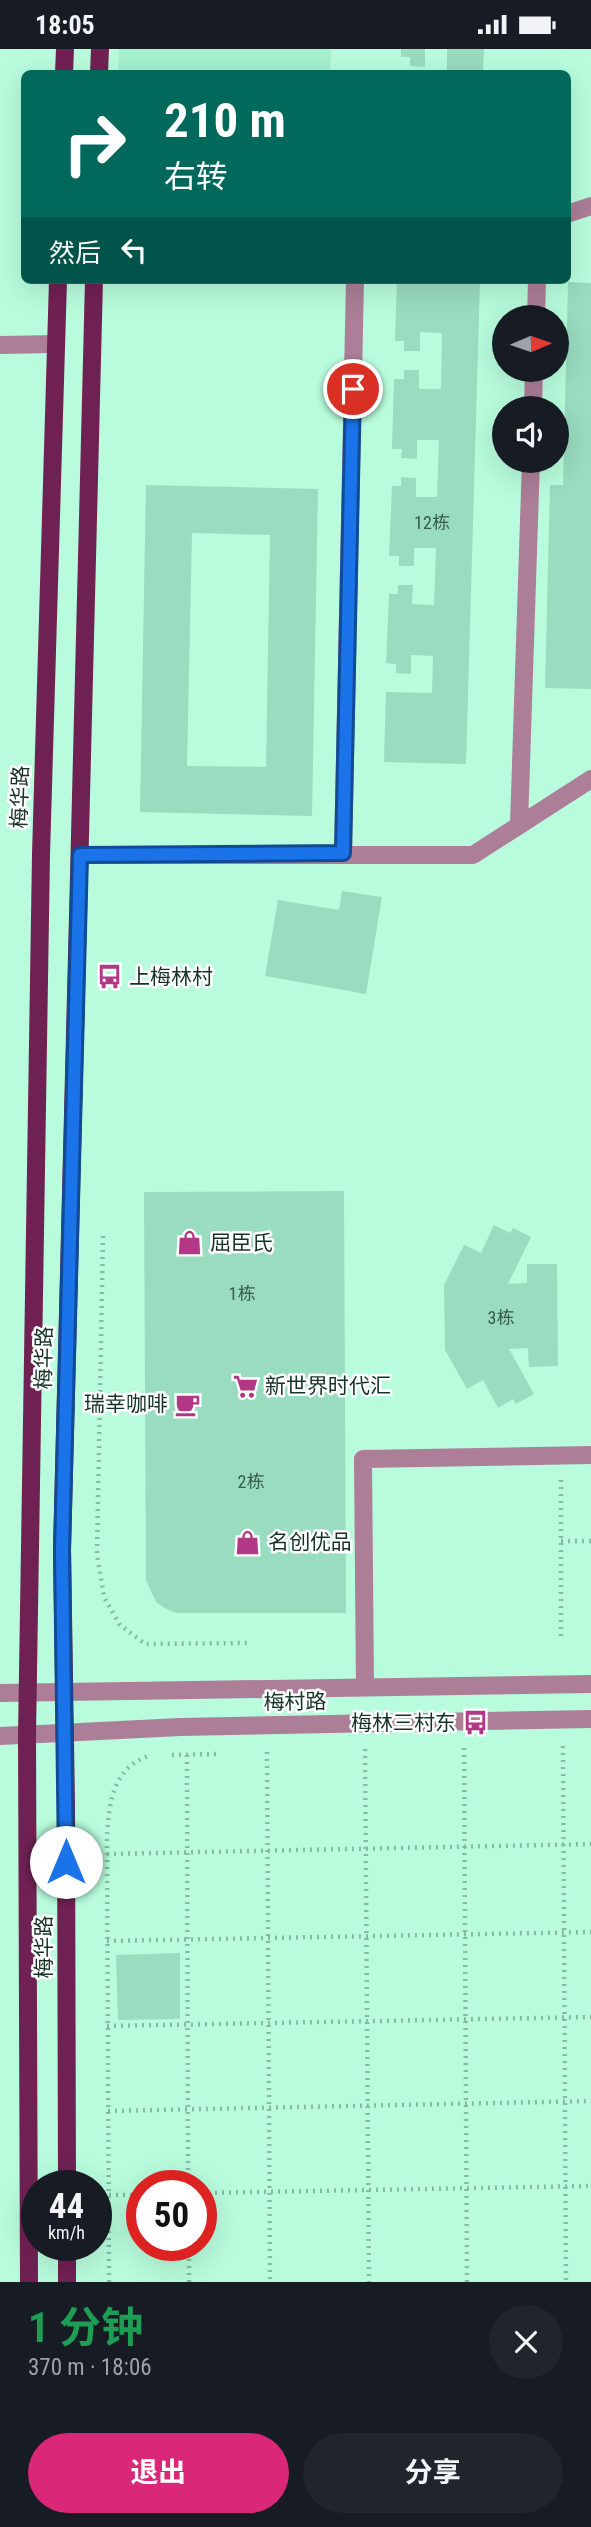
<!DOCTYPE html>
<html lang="zh">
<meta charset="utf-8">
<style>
body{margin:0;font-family:"Roboto Condensed","Noto Sans SC",sans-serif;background:#20242c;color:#f1f3f6;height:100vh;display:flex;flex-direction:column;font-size:26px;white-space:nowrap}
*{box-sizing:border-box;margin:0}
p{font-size:23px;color:#9ea1a6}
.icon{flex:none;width:38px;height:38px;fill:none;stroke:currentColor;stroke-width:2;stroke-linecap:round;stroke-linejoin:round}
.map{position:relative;height:2233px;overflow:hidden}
.drawer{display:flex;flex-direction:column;background:#171b24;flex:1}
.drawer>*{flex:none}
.banner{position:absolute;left:21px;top:21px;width:550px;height:214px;border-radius:10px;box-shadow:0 7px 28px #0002;background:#00695c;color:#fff;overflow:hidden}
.needle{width:46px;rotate:88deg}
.tools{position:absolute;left:492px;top:256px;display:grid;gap:14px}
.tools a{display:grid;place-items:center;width:77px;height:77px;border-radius:50%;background:#171b24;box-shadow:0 7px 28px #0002;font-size:35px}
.speed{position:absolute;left:21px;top:2121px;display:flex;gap:14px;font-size:35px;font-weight:700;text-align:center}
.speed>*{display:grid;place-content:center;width:91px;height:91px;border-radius:50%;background:#171b24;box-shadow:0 7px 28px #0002;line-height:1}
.speed small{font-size:18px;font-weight:400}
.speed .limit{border:10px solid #d22;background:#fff;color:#111}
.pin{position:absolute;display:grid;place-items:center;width:60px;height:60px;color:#fff;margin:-30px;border:4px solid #fff;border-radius:50%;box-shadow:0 2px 7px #0007}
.me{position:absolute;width:77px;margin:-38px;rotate:0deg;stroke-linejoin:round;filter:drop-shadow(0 0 5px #0008)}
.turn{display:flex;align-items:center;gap:24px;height:147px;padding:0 28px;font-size:32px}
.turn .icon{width:91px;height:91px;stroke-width:2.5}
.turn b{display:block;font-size:49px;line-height:60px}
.then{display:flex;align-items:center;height:66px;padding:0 28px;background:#0003;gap:14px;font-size:26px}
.round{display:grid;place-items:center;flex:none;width:74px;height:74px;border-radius:37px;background:#20242c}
.overview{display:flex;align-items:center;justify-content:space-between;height:119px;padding:0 28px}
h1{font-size:42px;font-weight:700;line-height:52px;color:#1e9e55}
.cta{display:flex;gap:14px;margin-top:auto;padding:14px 28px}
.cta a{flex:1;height:80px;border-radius:42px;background:#db2777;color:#fff;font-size:28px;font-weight:700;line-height:80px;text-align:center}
.cta a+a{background:#20242c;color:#f1f3f6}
.status{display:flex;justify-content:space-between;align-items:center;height:49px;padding:0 35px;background:#171b24;direction:ltr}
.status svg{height:19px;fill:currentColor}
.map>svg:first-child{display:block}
.built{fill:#a4f0cf}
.building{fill:#99dcbf;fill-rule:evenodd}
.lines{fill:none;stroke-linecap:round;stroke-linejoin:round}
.path{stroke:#84bba2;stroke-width:4.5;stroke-dasharray:2 5;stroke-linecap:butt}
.minor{stroke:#ac7e97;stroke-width:18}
.major{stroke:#702153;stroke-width:18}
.route-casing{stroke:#114b97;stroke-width:18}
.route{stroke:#1a73e8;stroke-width:12}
.labels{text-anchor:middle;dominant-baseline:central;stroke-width:5;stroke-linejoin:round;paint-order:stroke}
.number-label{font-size:18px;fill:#375c4c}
.street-label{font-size:21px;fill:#163226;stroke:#fff}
.poi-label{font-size:21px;fill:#163226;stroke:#fff;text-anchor:start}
</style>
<div class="status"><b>18:05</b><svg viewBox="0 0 49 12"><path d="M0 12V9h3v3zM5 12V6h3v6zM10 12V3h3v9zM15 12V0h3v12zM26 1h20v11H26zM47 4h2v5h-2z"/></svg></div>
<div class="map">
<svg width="591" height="2233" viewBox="0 0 591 2233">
<rect width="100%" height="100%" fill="#b8fcdd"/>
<!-- built -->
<path class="built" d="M119 0H331L330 24H118Z"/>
<!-- building -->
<path class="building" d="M401 0H425V18L410 17V8H401Z
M447 0H484L483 24H447Z
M397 231 444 233V231H480L466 715 384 713 386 643 432 644 433 607 411 606V625L396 624V615L386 614 389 545H398V536H413L412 555 434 556 436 499H414V517H399V507H389L392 437H401V428L416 429V448H437L439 391H417V410L401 409 402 400H392L394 330H404V321H419V340H441L442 284 420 283V302H404V292H395Z
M568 233 591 234V640L545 639 550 436H563Z
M146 436 318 440 312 767 140 763ZM192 484 270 486 266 718 187 717Z
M342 842 382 848 366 945 265 927 278 851 339 861Z
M344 1142 346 1564H177L166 1560 156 1553 146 1531 144 1143Z
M494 1176 510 1184 513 1179 531 1188 508 1235 527 1234V1215H557L558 1317 529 1318 528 1299 509 1300 534 1345 516 1355 513 1350 498 1359 483 1331 467 1340 445 1301 444 1236 464 1196 481 1204Z
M180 1904V1970L118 1971 116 1906Z"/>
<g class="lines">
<!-- path -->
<path class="path" d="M103 1187 97 1505 104 1548 120 1576 145 1595 247 1594
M561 1431V1591
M561 1492H591
M563 1697 566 2233
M464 1699 467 2233
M365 1700 369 2233
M267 1703 270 2233
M172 1706 216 1705
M187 1706 188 2137
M107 1805 591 1795
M107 1892 591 1883
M107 1977 591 1968
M108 2062 591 2052
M201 2144 591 2137
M109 2146H142
M189 2196V2233
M109 2233 107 1787C109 1754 113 1718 149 1707"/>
<!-- minor -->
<path class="minor" d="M567 165 591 157
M536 268 537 231
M0 296 56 295
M533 359 534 320
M519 776 531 411
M343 804 355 231
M80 806H473L591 730
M365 1638 363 1410 591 1406
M0 1644 591 1635
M0 1687 180 1678 591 1670"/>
<!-- major -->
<path class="major" d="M64 24 65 0
M99 24 100 0
M67 2137 66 1756 62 1501 94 231
M67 2196V2233
M29 2233 27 1687 41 805 58 231"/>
</g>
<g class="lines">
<defs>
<path id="route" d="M66 1813 62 1501 80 806 343 804 353 340"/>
</defs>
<!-- route casing -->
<use href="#route" class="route-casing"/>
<!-- route -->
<use href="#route" class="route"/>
</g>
<!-- icons -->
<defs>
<symbol id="bus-bare" viewBox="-9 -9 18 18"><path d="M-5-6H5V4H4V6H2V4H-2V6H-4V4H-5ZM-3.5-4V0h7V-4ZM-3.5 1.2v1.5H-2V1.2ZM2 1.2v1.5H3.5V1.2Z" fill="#b33787" stroke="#fff" stroke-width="2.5" paint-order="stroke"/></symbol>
<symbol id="shop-bare" viewBox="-9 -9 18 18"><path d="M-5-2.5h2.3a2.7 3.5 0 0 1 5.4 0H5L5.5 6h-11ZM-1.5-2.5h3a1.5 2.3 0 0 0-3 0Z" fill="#b33787" stroke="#fff" stroke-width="2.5" paint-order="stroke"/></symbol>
<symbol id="supermarket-bare" viewBox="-9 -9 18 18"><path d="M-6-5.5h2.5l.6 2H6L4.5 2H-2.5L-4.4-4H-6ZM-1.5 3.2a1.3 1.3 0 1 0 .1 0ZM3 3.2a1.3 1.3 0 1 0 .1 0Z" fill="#b33787" stroke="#fff" stroke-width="2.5" paint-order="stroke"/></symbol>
<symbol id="cafe-bare" viewBox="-9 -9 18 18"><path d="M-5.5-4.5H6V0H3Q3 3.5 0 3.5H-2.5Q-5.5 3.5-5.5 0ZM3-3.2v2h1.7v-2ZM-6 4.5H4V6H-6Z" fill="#b33787" stroke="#fff" stroke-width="2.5" paint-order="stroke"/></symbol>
</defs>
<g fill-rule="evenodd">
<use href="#bus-bare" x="92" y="910" width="35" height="35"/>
<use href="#shop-bare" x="172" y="1176" width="35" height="35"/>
<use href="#supermarket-bare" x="228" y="1320" width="35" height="35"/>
<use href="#cafe-bare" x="170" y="1338" width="35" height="35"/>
<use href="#shop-bare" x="230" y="1476" width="35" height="35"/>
<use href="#bus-bare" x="458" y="1656" width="35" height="35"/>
</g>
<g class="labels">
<!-- number labels -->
<g class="number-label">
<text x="432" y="473">12栋</text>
<text x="242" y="1244">1栋</text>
<text x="501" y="1268">3栋</text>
<text x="251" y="1432">2栋</text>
</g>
<!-- street labels -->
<g class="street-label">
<text transform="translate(20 748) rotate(-88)">梅华路</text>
<text transform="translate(44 1309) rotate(-89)">梅华路</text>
<text transform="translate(295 1653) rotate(-1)">梅村路</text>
<text transform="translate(44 1898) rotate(-90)">梅华路</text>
</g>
<!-- poi labels -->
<g class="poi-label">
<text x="129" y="928">上梅林村</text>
<text x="210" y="1194">屈臣氏</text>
<text x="265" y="1337">新世界时代汇</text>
<text x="168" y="1355" text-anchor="end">瑞幸咖啡</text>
<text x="268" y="1493">名创优品</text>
<text x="456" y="1674" text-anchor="end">梅林三村东</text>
</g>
</g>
</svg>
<div class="tools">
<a><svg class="needle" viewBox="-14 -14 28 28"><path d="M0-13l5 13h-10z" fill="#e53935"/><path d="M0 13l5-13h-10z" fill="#9ea1a6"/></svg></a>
<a><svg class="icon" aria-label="sound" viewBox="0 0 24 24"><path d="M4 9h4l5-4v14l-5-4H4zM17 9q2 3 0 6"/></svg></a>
</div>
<div class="speed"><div>44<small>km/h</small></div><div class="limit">50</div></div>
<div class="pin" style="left:353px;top:340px;background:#d93025"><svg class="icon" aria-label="arrive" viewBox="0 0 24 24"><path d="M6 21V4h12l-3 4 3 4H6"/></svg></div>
<svg class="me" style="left:66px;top:1813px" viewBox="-20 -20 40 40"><circle r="19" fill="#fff"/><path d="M0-13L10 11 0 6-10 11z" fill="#1a73e8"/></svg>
<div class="banner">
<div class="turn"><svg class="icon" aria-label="right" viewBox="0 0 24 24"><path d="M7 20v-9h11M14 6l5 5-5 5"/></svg><div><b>210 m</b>右转</div></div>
<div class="then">然后<svg class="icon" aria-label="left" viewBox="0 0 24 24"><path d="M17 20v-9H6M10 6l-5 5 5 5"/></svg></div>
</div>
</div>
<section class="drawer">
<div class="overview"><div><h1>1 分钟</h1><p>370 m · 18:06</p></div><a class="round"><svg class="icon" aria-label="close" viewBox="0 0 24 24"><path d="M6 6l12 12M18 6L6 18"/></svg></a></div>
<div class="cta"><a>退出</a><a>分享</a></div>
</section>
